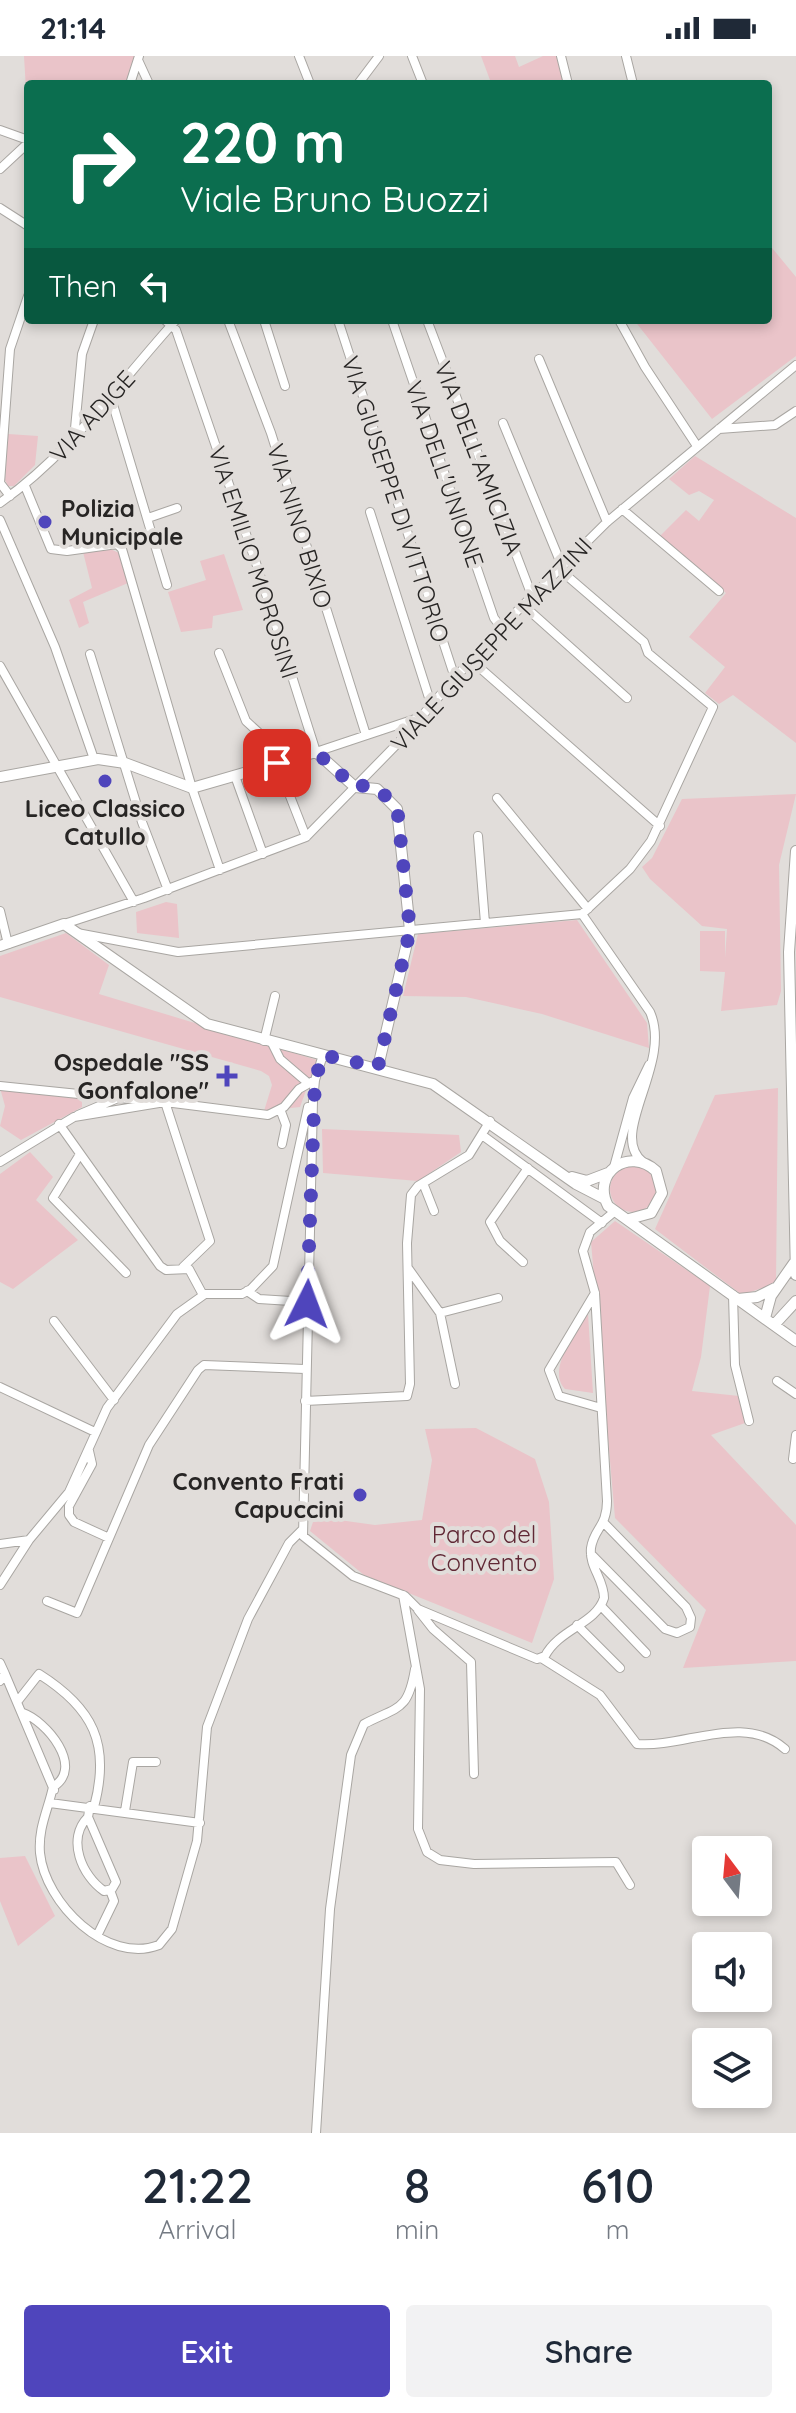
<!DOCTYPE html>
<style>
body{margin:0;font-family:Quicksand,sans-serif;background:#f2f2f3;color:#1f2937;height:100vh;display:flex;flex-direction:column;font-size:30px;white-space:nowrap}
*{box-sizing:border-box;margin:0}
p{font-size:26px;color:#747a83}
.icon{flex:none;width:44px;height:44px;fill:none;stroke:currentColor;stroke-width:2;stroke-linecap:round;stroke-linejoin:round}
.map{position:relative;height:2077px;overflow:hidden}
.drawer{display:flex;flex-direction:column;background:#fff;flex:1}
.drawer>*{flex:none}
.hud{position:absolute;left:24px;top:24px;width:748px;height:244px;border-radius:8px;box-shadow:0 4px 12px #0003;background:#0b6e4f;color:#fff;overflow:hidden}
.needle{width:52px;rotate:344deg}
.controls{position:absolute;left:692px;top:1780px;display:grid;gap:16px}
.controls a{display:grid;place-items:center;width:80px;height:80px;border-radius:8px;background:#fff;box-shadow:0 4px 12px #0003;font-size:40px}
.pin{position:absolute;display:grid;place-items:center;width:68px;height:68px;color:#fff;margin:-34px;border-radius:16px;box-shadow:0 4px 12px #0006}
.me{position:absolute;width:88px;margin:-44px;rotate:3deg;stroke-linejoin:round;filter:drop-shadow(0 0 6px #0008)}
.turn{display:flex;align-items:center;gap:28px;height:168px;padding:0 24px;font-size:36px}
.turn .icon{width:104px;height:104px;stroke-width:2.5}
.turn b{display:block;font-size:56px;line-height:68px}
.then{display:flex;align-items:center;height:76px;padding:0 24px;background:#0003;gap:16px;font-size:30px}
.eta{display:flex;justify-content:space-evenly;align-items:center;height:136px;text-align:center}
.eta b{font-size:48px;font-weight:600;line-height:56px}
.cta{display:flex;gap:16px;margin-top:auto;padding:16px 24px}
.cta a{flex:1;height:92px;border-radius:8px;background:#4f45bc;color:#fff;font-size:32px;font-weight:600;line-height:92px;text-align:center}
.cta a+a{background:#f2f2f3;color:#1f2937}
.status{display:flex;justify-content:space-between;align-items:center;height:56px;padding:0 40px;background:#fff;direction:ltr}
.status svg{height:22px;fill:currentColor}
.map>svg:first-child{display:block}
.green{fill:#eac4c9}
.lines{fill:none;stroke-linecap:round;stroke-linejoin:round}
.minor-casing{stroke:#a9a6a2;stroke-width:10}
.major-casing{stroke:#a9a6a2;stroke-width:12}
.minor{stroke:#fff;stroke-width:8}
.major{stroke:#fff;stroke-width:10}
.route{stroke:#4f45bc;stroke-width:14;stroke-dasharray:0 25.2}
.poi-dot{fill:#4f45bc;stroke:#e1ddda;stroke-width:3}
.labels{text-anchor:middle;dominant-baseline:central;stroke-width:8;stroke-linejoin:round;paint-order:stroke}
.street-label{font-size:24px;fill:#272524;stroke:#e1ddda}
.poi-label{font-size:24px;font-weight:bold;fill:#272524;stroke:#e1ddda;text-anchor:end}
.park-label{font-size:24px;fill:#602835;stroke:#e1ddda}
</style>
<div class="status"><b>21:14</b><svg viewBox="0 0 49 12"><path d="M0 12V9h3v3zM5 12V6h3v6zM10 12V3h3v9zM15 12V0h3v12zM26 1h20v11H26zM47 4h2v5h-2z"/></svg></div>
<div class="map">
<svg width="796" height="2077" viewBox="0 0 796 2077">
<rect width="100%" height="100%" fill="#e1ddda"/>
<!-- green -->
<path class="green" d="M24 0H137L128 28H28V68Z
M481 0H515L519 11 543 0H558L565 28H479L490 24Z
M768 187 796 221V300L712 363 634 264H768Z
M8 378 38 380 35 409 14 430H8L5 424Z
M695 400 796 462V687L733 639 719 648 705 637 725 611 689 581 726 537 660 480 686 454 699 465 714 444 699 435 689 439 669 423Z
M108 492 119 497 128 527 83 546 89 567 79 572 69 544 92 532 83 496Z
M224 498 243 554 213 560 212 572 181 576 168 536 206 524 200 505Z
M796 738 779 809 781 935 777 949 721 955 725 916 700 915V875H725V902L727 873 702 870 650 823 642 811 652 802 682 743Z
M166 846 177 848 179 882 137 877 136 856Z
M577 864 647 967 649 992 542 958 466 941 403 940 418 878Z
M66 877 109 909 99 938 317 1004 300 1051 264 1055 272 1029 269 1020 261 1015 0 941V900Z
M0 1032 82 1039V1051L21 1084 0 1070 5 1050Z
M778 1032 776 1227 742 1239 655 1173 715 1039Z
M322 1073 459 1079 461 1096 418 1125 323 1117Z
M30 1096 53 1121 36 1144 78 1184 13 1233 0 1226V1118Z
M610 1133a23 23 0 1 1 46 0a23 23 0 1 1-46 0Z
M615 1165 710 1230 701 1301 692 1335 739 1340 745 1367 711 1379 796 1469V1605L683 1612 706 1554 615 1462 591 1186Z
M588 1258 593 1337 565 1333C546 1313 577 1277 588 1258Z
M476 1372 535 1403 549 1446 554 1523 532 1587 364 1519 310 1475 313 1466 339 1464 375 1469 422 1464 432 1404 425 1373Z
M25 1800 55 1860 18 1890 0 1845V1802Z"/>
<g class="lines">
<defs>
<path id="minor" d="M299 0 310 28
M412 0 423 28
M561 0 568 28
M626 0 633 28
M138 4 149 28
M130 28 139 0
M358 28 379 0
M0 74 28 84
M0 113 28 87
M0 152 28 170
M165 264 176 274 257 510 316 696 421 661
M228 264 271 377 366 679
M264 264 285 330
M338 264 455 622
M392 264 494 562 501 571
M427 264 532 540
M619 264 645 311 697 390
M539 303 607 466
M111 342 167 529
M503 367 562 510
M719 373 775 369 796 355
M74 383 82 298 94 264
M25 430 51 493 67 495 117 488 122 493 192 732 220 814
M10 440 0 427 10 293 28 240
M0 447C71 397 119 327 176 264
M622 453 719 535
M370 456 431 648
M148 462 177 452
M0 464 55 591 94 703
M82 478 87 490
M523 549 627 642
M219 597 246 665 258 676 267 710
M90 598 142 766 168 834
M472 605 660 770
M0 610 134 846
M277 707 306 781
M235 720 263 798
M497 742 588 853
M478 780 485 867
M0 855 8 888
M582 858 650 956C673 1008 607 1078 643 1106
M64 868 144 842 306 781 399 686 492 580 607 466 796 309
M77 877 178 896 582 858 630 813 651 785 713 651 648 597 644 586 559 513
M264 985 275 940
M272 987 280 1003 308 1027
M323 999 315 1024 313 1045 303 1480 353 1520 405 1540 418 1553 537 1603 545 1600C559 1573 596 1568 604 1542 604 1523 589 1511 591 1492 594 1472 607 1471 607 1445L595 1237 583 1195 590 1176 614 1156
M0 1030 118 1042
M165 1046 210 1185 183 1211
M280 1053 286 1069 282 1088
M78 1059 118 1042 161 1045
M59 1068 160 1210 166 1214 189 1213 203 1239
M482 1079 602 1167
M80 1098 53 1142 126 1217
M0 1106 74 1061 165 1046 268 1059 284 1051 299 1033 315 1024
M614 1111 633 1042 649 1009
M423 1127 434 1155
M523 1206 500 1185 490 1166 528 1112
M408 1212 440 1257 498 1242
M247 1235 259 1243 307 1246
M595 1237 549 1314 559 1340 601 1352
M733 1239 735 1309 749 1365
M440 1257 455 1328
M54 1265 114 1344
M777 1325 796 1338
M0 1331 95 1376
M305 1345 407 1340 410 1328 407 1187 411 1139 418 1130 469 1099 490 1065
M89 1395 92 1408 69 1450V1459L74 1466 109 1482
M793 1403 796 1379
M0 1488 29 1484 69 1436 107 1352 177 1258 205 1238H242L251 1233 273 1210 308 1051
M591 1498 665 1573 677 1577 690 1571 691 1562 686 1551 605 1468
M0 1529 29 1484
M403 1539 420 1633 418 1773 427 1796 440 1804 474 1808 616 1806 630 1829
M47 1545 77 1557 149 1389 198 1314 204 1309 305 1313
M601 1550 646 1597
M418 1554 433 1573 471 1606 474 1718
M577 1569 620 1612
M543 1603 600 1639 637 1688C685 1692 743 1656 785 1693
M0 1607 5 1618 0 1625
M5 1618 54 1734
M17 1646 39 1618C93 1652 111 1688 94 1751
M23 1657C46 1665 85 1711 53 1731
M53 1731C48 1754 38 1772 40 1797 45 1847 107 1909 159 1889L172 1873 197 1785 207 1671 248 1563 289 1487 302 1474
M50 1747 200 1767
M125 1755 133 1706H156
M88 1761C66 1783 82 1820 104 1835L112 1833 116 1826 88 1761 90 1750
M97 1880 114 1845 110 1834
M316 2077 330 1853 351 1699 364 1668C399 1650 408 1655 415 1613"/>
<path id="major" d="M0 721 98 703 125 707 192 732 316 696 355 731 377 733 397 753 410 874 378 1011
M796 795 789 896 796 1219
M0 890 64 868 207 968 433 1028 576 1128 605 1143
M572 1121 587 1125 608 1117
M629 1163 651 1157 662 1137 656 1115C629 1090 591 1117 608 1150L796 1285
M738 1243 757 1241 775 1232
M765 1262 771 1240 794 1207
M774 1269 796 1245"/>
</defs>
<!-- minor casing -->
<use href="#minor" class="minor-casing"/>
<!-- major casing -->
<use href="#major" class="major-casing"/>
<!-- minor -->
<use href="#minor" class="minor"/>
<!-- major -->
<use href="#major" class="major"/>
</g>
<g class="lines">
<!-- route -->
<path class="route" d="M277 707 316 696 355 731 367 729 379 734 394 748 398 759 410 874 378 1011 323 999 315 1024 307 1248"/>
</g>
<!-- markers -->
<g class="poi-dot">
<circle cx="45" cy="466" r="8"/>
<circle cx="105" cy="725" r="8"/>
<path d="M223 1008h8v8h8v8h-8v8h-8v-8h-8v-8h8z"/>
<circle cx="360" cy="1439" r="8"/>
</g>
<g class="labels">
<!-- street labels -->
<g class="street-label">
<text transform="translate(92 360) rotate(-48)">VIA ADIGE</text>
<text transform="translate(479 402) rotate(69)">VIA DELL'AMICIZIA</text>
<text transform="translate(445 418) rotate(71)">VIA DELL'UNIONE</text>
<text transform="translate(396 443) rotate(72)">VIA GIUSEPPE DI VITTORIO</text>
<text transform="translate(300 470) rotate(73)">VIA NINO BIXIO</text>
<text transform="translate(254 506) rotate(72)">VIA EMILIO MOROSINI</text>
<text transform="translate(491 588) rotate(-47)">VIALE GIUSEPPE MAZZINI</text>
</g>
<!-- poi labels -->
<g class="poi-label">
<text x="61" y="452" text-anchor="start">Polizia<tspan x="61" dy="28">Municipale</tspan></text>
<text x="105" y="752" text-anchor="middle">Liceo Classico<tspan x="105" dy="28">Catullo</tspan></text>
<text x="209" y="1006">Ospedale "SS<tspan x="209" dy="28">Gonfalone"</tspan></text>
<text x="344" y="1425">Convento Frati<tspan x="344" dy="28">Capuccini</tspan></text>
</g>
<!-- park labels -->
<g class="park-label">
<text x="484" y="1478">Parco del<tspan x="484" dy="28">Convento</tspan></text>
</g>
</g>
</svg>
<div class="controls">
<a><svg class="needle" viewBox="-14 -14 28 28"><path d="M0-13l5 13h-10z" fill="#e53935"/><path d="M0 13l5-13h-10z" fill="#747a83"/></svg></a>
<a><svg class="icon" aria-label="sound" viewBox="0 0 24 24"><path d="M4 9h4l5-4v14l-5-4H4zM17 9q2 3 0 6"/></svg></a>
<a><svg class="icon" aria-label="layers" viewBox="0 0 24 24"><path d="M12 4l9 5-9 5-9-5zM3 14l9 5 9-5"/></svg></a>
</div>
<div class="pin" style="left:277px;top:707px;background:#d93025"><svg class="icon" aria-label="arrive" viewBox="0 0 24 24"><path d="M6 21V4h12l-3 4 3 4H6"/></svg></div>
<svg class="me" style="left:307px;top:1248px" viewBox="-20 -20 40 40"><path d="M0-17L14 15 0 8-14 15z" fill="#4f45bc" stroke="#fff" stroke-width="4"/></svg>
<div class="hud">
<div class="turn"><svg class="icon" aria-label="right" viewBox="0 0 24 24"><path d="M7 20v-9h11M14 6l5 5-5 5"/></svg><div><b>220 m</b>Viale Bruno Buozzi</div></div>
<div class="then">Then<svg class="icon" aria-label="left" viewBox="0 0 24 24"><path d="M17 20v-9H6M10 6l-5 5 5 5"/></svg></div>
</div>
</div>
<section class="drawer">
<div class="eta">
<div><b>21:22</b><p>Arrival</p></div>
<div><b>8</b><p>min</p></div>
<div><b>610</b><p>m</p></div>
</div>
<div class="cta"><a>Exit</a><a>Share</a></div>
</section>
